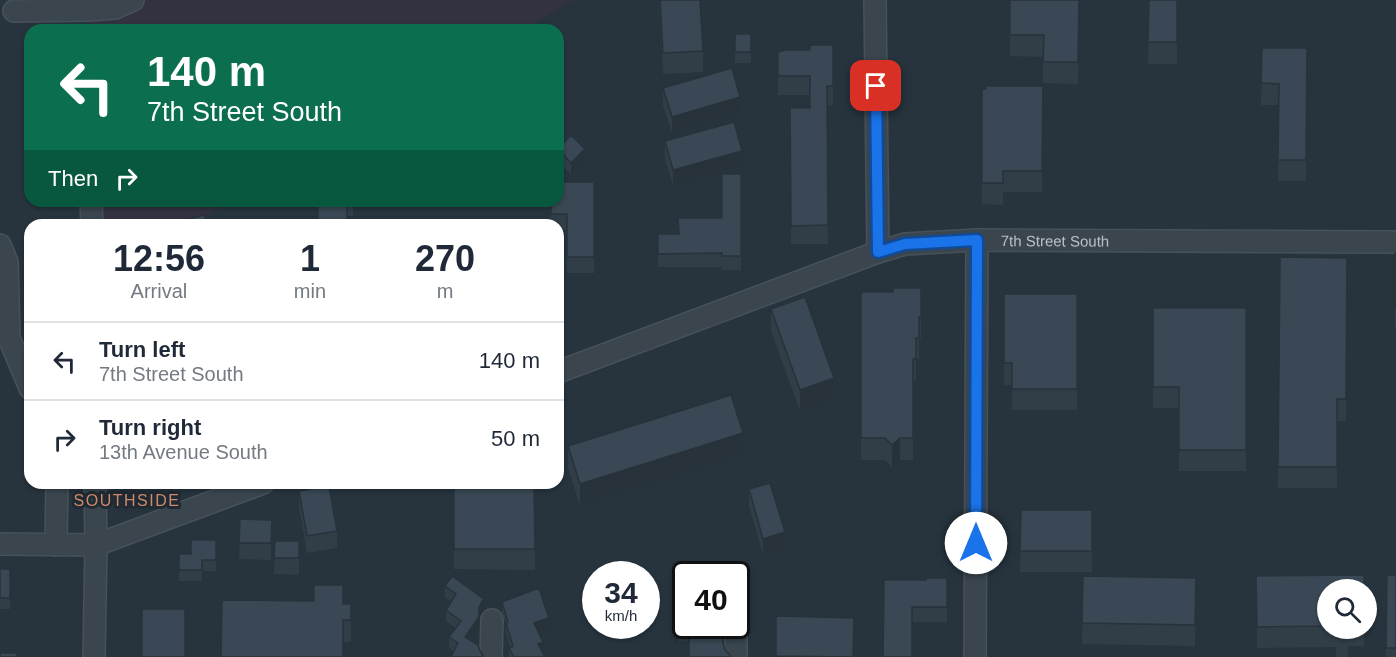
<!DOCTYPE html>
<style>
body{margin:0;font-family:Arial,sans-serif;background:#f6f6f7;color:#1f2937;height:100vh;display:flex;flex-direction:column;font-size:22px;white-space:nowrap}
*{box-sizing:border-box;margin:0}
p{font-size:20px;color:#747a83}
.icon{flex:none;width:33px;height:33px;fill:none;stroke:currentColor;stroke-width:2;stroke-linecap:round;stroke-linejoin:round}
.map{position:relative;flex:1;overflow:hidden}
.details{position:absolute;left:24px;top:219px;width:540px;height:270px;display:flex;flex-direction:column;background:#fff;border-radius:18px;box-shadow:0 2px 4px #0004}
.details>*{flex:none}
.hud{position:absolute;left:24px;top:24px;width:540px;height:183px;border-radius:18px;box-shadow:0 2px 4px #0004;background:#0b6e4f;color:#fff;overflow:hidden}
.buttons{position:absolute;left:1317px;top:579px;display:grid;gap:12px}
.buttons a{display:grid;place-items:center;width:60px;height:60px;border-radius:50%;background:#fff;box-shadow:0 2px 4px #0004;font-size:30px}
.speed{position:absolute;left:582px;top:561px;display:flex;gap:12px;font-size:30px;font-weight:700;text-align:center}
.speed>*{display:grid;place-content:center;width:78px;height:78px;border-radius:50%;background:#fff;box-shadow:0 2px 4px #0004;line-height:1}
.speed small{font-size:15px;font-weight:400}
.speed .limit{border:3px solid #111;border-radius:9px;background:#fff;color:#111}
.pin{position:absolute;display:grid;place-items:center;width:51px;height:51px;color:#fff;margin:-26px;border-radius:12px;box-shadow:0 3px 9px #0006}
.me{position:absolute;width:66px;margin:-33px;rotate:0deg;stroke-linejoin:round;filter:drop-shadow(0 0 4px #0008)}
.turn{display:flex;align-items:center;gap:21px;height:126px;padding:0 24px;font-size:27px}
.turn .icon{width:78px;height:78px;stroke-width:2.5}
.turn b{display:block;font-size:42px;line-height:51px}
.then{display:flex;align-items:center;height:57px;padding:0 24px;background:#0003;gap:12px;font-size:22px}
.eta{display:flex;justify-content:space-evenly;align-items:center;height:102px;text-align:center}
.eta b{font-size:36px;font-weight:700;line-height:42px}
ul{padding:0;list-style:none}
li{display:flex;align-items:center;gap:18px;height:78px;padding:0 24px;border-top:2px solid #e0e1e3}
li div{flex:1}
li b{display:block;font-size:22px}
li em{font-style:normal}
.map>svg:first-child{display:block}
.medical{fill:#323240}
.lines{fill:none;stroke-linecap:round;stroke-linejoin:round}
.minor-casing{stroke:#47515a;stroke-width:24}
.minor{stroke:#3a454e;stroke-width:21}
.wall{fill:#313e48}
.shaded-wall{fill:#28323b}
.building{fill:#394854;stroke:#28323b;stroke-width:1.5}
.route-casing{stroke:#114b97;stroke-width:15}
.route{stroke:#1a73e8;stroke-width:10}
.labels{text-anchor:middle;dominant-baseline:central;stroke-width:6;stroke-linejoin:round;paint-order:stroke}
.street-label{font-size:15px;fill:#b7c0c9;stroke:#1f2a33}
.neighbourhood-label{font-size:16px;letter-spacing:1.5px;fill:#cf8a6c;stroke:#1f2a33}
</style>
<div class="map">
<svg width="1396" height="657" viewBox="0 0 1396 657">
<rect width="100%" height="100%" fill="#27343e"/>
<!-- medical -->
<path class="medical" d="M89 0H574L523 30H89Z
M91 201H232L191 225H92Z"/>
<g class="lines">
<defs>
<g id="minor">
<path d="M875 0 878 252"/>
<path d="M14 11 89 10 115 8 133 0"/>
<path d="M91 201 92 225"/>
<path d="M0 245 7 262 9 338 30 388"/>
<path id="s1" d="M558 372 878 252 905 244 977 240 1396 242"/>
<path d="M0 544 96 545 263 483"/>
<path d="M56 545 57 483"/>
<path d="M736 608 737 603"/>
<path d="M94 657 96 545 95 483"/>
<path d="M491 657 492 620"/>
<path d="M736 657V626"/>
<path d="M975 657 977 240"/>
</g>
</defs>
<!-- minor casing -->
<use href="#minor" class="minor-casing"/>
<!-- minor -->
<use href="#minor" class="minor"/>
</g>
<!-- wall -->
<path class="wall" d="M659 0H700L703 51V72L663 74Z
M1010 0H1079L1078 84 1043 83V57L1010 56Z
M1149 0H1177V64H1148Z
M735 34H751V63H735Z
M833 45V105H827L828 244H791L790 108H810V95H778V52L810 50Z
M1262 48H1307L1306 181H1278L1279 105H1261Z
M1043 86 1042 192H1003V205L982 204V89Z
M663 88 740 113 672 133 663 105Z
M665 141 742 167 673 186 665 158Z
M558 148 585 160 571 174 558 161Z
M741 174V270H722V267H658V234H678V218H722Z
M594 182V273H567V230H558V225H551V201Z
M318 201H353V216H347V225H318Z
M1395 253H1396V329H1395Z
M1280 257 1347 258 1346 421H1337V488H1278Z
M921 288V338H919V359H916V380H913V460H900L892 467 885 460H861V292H893Z
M1004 294H1077V410H1012V385H1004Z
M1153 308H1246V471H1179V408H1153Z
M771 309 834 399 800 411 771 331Z
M568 446 743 454 580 506 568 468Z
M454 483H534L535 570 454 569Z
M749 489 785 549 763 555 749 506Z
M299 491 337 531V548L307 553 299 507Z
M1021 510H1092V572H1020Z
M240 519 272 520 271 560 239 559Z
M216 540V571H202V581H179V554H191Z
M275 541H299V575L274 574Z
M0 569H10V609H0Z
M1387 575H1396V657H1386Z
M1083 576 1196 578 1195 646 1082 644Z
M1256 576 1328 590V628H1364V646H1348V657H1336V647L1257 648Z
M947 578V622H912L883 657 926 580Z
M445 586 484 611 481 614 479 619V628L471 640 480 651 483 657 454 651 449 648V637L455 628 446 621V610L451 602 445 597Z
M678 598 723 626 689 642H678Z
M502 602 549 630 538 633 543 652 545 657H509V648L510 647 506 634V624L502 613Z
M343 604H351V642H343Z"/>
<!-- shaded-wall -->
<path class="shaded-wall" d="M740 97V113L672 133V117Z
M585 149V160L571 174V163Z
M742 151V167L673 186V170Z
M834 378V399L800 411V390Z
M743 433V454L580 506V484Z
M900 438V460L892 467V445Z
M785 532V549L763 555V539Z
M484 599V611L481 614 479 619V628L465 648V637L479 608 481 603Z
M549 618V630L534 635V623Z
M543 642V653L538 644Z"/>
<!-- building -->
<path class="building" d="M660 0H700L703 51 663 53Z
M1010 0H1079L1078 62H1043L1044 35H1010Z
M1149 0H1177V42H1148Z
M735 34H751V52H735Z
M810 45H833V86H827L828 225 791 226 790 108H810V76H778V52L786 50H810Z
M1262 48H1307L1306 160H1278L1279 84 1261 83Z
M732 68 740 97 672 117 663 88Z
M986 86H1043L1042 171H1003V183H982V89H986Z
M734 122 742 151 673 170 665 141Z
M571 135 585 149 571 163 558 149Z
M722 174H741V256H722V253L658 254V234H679L678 218H722Z
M558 182H594V257H567V214H551V201H558Z
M318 201H347V222H318Z
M204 215 208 225H187L185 220Z
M1395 253H1396V308H1395Z
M1280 257 1347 258 1346 399H1337V467H1278Z
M893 288H921V317H919V338H916V359H913V438H900L892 445 885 438H861V292H893Z
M1004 294H1077V389H1012V363H1004Z
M805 297 834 378 800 390 771 309Z
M1153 308H1246V450H1179V387H1153Z
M731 395 743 433 580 484 568 446Z
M454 483H534L535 549H454Z
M770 483 785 532 763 539 749 489Z
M329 486 337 531 307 536 299 491Z
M1021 510H1092V551H1020Z
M240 519 272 520 271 543H239Z
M191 540H216V560H202V570H179V554H191Z
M275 541H299V558H274Z
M0 569H10V598H0Z
M1364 575V590H1328V626L1257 627 1256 576Z
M1387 575H1396V648H1386Z
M452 576 484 599 481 603 479 608V617L465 637 478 645 480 651 483 655 481 657H451L458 643 449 637 461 621 446 610 456 594 445 586Z
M1083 576 1196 578 1195 625 1082 623Z
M926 578H947V607H912V657H883L884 580H926Z
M314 585H343V604H351V620H343V657H221L222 600 314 601Z
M539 588 549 618 534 623 543 642 538 644 545 657H514L509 648 513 646 506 623 508 622 502 602Z
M686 597V626H723V643L725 650 730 655V657H689V628H678V598Z
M142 609H185V657H142Z
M776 616 854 618 853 657 776 656Z
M1336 628H1348V637H1336Z
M0 653H17V657H0Z"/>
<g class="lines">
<defs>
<path id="route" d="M876 86 878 252 905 244 977 240 976 543"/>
</defs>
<!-- route casing -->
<use href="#route" class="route-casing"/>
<!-- route -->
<use href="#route" class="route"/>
</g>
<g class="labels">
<!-- street labels -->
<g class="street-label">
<text stroke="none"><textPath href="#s1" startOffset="520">7th Street South</textPath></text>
</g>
<!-- neighbourhood labels -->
<g class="neighbourhood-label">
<text x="127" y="500">SOUTHSIDE</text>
</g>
</g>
</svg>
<div class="buttons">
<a><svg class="icon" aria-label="search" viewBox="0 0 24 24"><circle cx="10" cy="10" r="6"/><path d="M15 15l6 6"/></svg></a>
</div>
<div class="speed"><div>34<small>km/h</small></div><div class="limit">40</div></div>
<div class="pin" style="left:876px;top:86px;background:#d93025"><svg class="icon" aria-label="arrive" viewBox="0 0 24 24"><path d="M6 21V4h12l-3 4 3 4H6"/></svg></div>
<svg class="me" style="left:976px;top:543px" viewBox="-20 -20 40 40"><circle r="19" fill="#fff"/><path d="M0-13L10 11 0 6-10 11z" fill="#1a73e8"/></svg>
<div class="hud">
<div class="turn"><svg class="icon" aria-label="left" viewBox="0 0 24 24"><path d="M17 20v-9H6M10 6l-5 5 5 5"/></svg><div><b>140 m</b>7th Street South</div></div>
<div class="then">Then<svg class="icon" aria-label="right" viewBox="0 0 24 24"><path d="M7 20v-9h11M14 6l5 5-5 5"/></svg></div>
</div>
<section class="details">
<div class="eta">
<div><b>12:56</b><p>Arrival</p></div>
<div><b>1</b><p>min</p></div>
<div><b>270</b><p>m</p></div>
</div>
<ul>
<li><svg class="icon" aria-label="left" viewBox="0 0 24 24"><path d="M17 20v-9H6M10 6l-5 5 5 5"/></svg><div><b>Turn left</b><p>7th Street South</p></div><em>140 m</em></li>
<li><svg class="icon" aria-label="right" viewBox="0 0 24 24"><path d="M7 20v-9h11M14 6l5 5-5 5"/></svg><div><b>Turn right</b><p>13th Avenue South</p></div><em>50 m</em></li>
</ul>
</section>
</div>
